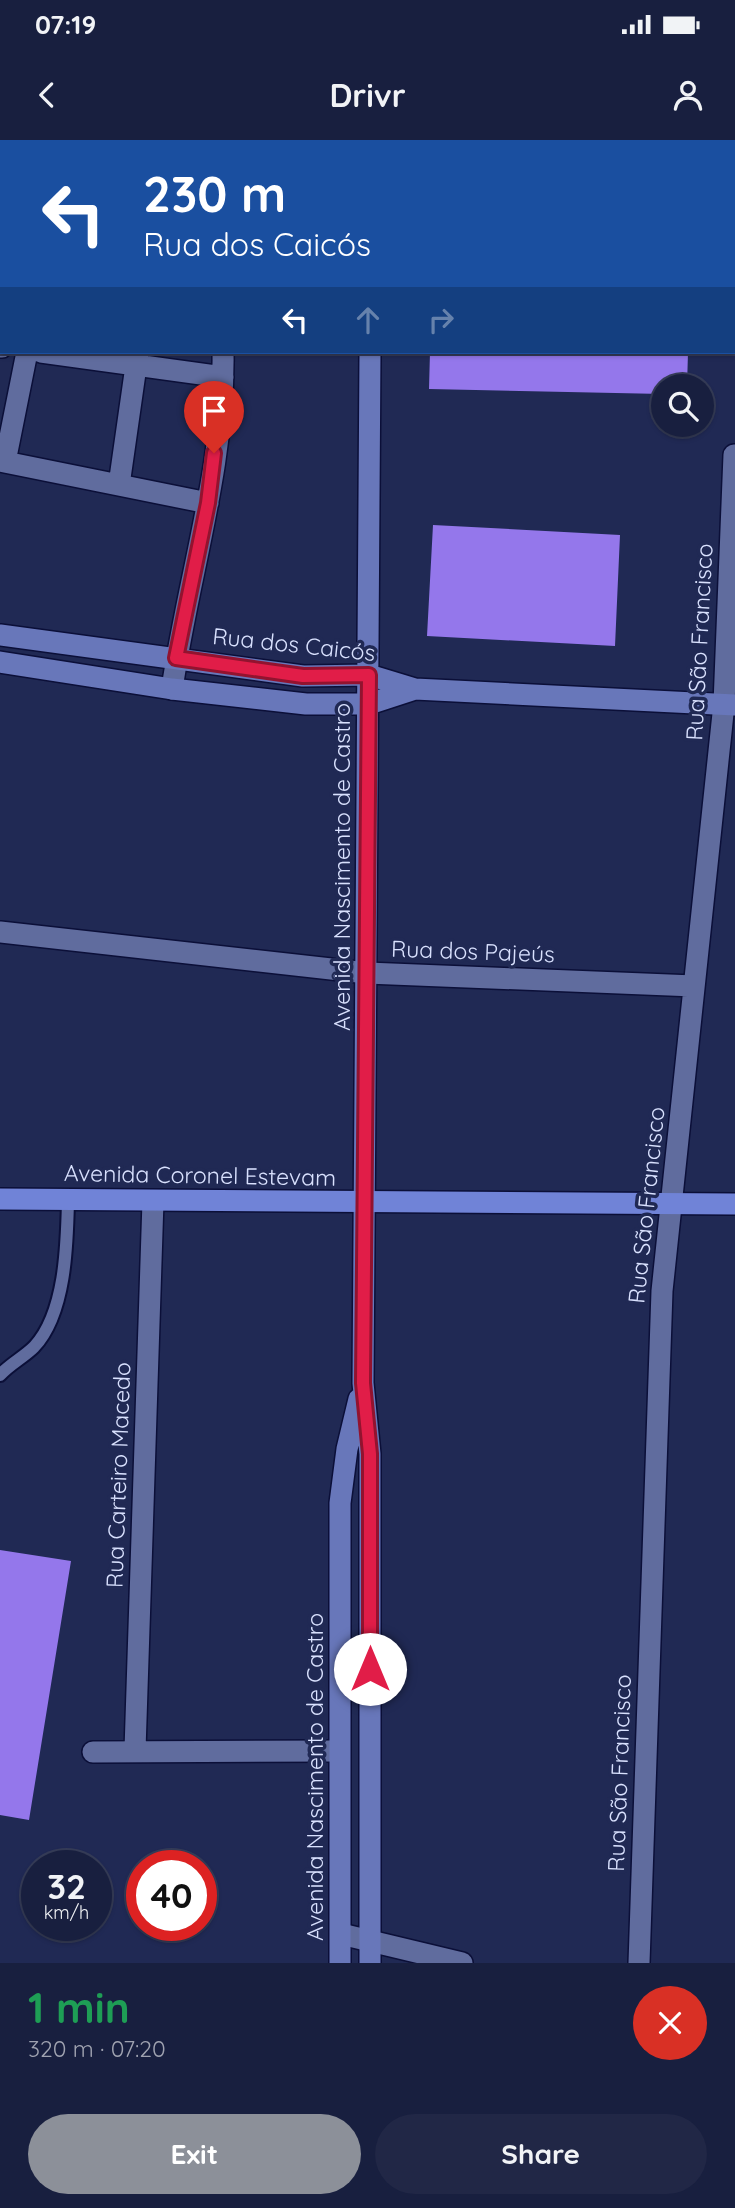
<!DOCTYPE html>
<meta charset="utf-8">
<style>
body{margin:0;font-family:Quicksand,sans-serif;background:#212746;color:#f1f3f6;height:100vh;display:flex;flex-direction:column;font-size:26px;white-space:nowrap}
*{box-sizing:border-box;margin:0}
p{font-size:23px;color:#9fa2b0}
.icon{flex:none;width:38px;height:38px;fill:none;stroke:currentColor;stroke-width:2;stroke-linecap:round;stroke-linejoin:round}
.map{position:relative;height:1823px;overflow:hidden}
.side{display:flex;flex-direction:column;background:#181f3f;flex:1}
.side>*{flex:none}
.banner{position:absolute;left:0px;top:0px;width:735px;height:214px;box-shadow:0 2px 5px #0004,0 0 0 2px #363d59;background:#1a4fa0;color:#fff;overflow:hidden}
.tools{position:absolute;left:651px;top:234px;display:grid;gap:14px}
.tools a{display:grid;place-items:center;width:63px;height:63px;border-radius:50%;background:#181f3f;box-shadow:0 2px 5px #0004,0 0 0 2px #363d59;font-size:35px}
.speed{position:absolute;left:21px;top:1710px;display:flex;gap:14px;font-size:35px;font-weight:700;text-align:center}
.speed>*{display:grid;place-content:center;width:91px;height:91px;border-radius:50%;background:#181f3f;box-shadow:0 2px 5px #0004,0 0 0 2px #363d59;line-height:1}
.speed small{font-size:18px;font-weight:400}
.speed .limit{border:10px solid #d22;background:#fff;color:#111}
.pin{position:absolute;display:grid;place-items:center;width:60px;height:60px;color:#fff;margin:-72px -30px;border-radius:50% 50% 50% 0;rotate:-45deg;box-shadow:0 0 7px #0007}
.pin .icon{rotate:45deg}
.me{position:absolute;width:77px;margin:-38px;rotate:0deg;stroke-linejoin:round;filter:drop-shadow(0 0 5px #0008)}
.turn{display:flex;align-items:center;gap:24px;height:147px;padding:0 28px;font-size:32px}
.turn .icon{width:91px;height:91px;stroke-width:2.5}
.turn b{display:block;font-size:49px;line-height:60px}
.lanes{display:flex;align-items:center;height:66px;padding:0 28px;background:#0003;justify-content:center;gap:35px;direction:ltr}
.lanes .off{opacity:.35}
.round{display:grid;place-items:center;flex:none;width:74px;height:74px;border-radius:37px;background:#212746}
.head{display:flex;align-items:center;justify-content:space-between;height:119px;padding:0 28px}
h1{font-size:42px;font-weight:700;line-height:52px;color:#1e9e55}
.cta{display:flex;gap:14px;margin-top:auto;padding:14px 28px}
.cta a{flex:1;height:80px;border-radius:42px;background:#8c9099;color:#fff;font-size:28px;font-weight:700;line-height:80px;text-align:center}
.cta a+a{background:#212746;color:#f1f3f6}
.status{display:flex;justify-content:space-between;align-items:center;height:49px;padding:0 35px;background:#181f3f;direction:ltr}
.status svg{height:19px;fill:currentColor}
header{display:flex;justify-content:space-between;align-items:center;height:91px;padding:0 28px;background:#181f3f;font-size:32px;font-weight:700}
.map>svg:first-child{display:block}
.building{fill:#9477eb}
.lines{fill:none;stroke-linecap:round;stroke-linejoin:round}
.lane-casing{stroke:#0b0f38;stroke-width:16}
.street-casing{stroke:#0b0f38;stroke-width:24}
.secondary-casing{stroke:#0b0f38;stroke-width:24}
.primary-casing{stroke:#0b0f38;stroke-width:24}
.lane{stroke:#606c9e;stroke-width:12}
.street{stroke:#606c9e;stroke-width:21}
.secondary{stroke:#6877ba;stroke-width:21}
.primary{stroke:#7083d7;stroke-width:21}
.route-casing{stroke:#92132f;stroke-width:18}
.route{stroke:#e11d48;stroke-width:12}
.labels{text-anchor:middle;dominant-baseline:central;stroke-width:7;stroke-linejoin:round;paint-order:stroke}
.street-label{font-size:23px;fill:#d9e1fe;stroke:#202954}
</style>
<div class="status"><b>07:19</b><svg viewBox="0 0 49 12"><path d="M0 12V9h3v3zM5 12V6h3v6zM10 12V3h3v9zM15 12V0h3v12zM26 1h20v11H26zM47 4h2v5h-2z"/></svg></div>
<header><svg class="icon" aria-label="back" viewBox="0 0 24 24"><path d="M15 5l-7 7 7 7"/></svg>Drivr<svg class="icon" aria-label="person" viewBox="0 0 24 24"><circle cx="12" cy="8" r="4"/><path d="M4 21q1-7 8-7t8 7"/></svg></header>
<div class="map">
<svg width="735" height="1823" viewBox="0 0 735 1823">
<rect width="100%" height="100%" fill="#202954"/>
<!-- building -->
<path class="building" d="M430 212H688L687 247H663V254L429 249Z
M433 385 620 395 615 506 427 496Z
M0 1410 71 1421 29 1680 0 1675Z"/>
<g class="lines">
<defs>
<path id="lane" d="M0 1235C10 1224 24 1217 34 1207 66 1173 67 1103 68 1060"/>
<path id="street" d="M216 0V2
M0 71H2
M733 135H735
M0 174H2
M0 207H2
M41 212 223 237
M0 321 208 363
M5 322 27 212
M119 345 138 212
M172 549C188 437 225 326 223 212
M0 792 367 833 694 846
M135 1610 153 1061
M93 1612 339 1611
M341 1794 462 1823
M639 1823 662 1151 724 564 734 315"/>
<path id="secondary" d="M373 2V0
M0 495 303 536 369 535 415 549 735 565
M0 522 172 549 306 564H369L415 549
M340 1823V1363L347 1309 359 1259
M370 1823V1314L363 1243 370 212"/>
<path id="primary" d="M0 1059 735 1064"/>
</defs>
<!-- lane casing -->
<use href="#lane" class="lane-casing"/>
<!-- street casing -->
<use href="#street" class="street-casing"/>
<!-- secondary casing -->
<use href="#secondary" class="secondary-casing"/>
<!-- primary casing -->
<use href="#primary" class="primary-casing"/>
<!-- lane -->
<use href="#lane" class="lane"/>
<!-- street -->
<use href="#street" class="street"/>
<!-- secondary -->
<use href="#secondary" class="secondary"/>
<!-- primary -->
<use href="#primary" class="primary"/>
</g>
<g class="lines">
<defs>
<path id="route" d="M214 313 208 363 176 518 303 536 369 535 363 1243 370 1314V1529"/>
</defs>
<!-- route casing -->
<use href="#route" class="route-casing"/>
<!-- route -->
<use href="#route" class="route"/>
</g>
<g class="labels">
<!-- street labels -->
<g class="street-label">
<text transform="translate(699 502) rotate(-87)">Rua São Francisco</text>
<text transform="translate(294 504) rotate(6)">Rua dos Caicós</text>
<text transform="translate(341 727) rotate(-90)">Avenida Nascimento de Castro</text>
<text transform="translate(473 811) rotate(2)">Rua dos Pajeús</text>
<text transform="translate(200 1035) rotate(1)">Avenida Coronel Estevam</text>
<text transform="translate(646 1065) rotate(-84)">Rua São Francisco</text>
<text transform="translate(118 1335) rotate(-88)">Rua Carteiro Macedo</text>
<text transform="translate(619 1633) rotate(-88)">Rua São Francisco</text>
<text transform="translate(314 1637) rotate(-90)">Avenida Nascimento de Castro</text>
</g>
</g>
</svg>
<div class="tools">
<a><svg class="icon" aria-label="search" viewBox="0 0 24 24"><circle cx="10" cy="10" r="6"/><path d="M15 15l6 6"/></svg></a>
</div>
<div class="speed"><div>32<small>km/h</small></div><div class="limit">40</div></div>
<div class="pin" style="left:214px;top:313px;background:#d93025"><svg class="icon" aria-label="arrive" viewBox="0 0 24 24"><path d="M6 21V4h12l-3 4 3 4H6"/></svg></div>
<svg class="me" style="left:370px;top:1529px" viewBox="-20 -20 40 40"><circle r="19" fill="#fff"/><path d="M0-13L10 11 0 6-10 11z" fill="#e11d48"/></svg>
<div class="banner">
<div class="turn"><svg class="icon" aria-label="left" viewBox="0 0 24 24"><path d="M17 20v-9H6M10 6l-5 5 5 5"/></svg><div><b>230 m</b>Rua dos Caicós</div></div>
<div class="lanes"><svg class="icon" aria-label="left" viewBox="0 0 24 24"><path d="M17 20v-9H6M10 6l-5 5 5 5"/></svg><svg class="icon off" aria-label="ahead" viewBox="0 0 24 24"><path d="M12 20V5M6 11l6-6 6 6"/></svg><svg class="icon off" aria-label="right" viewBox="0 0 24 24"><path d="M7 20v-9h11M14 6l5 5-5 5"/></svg></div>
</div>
</div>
<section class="side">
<div class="head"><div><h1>1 min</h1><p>320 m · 07:20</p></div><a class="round" style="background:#d93025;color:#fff"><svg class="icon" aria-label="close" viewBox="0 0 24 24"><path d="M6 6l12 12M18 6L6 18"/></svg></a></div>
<div class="cta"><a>Exit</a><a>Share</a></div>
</section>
